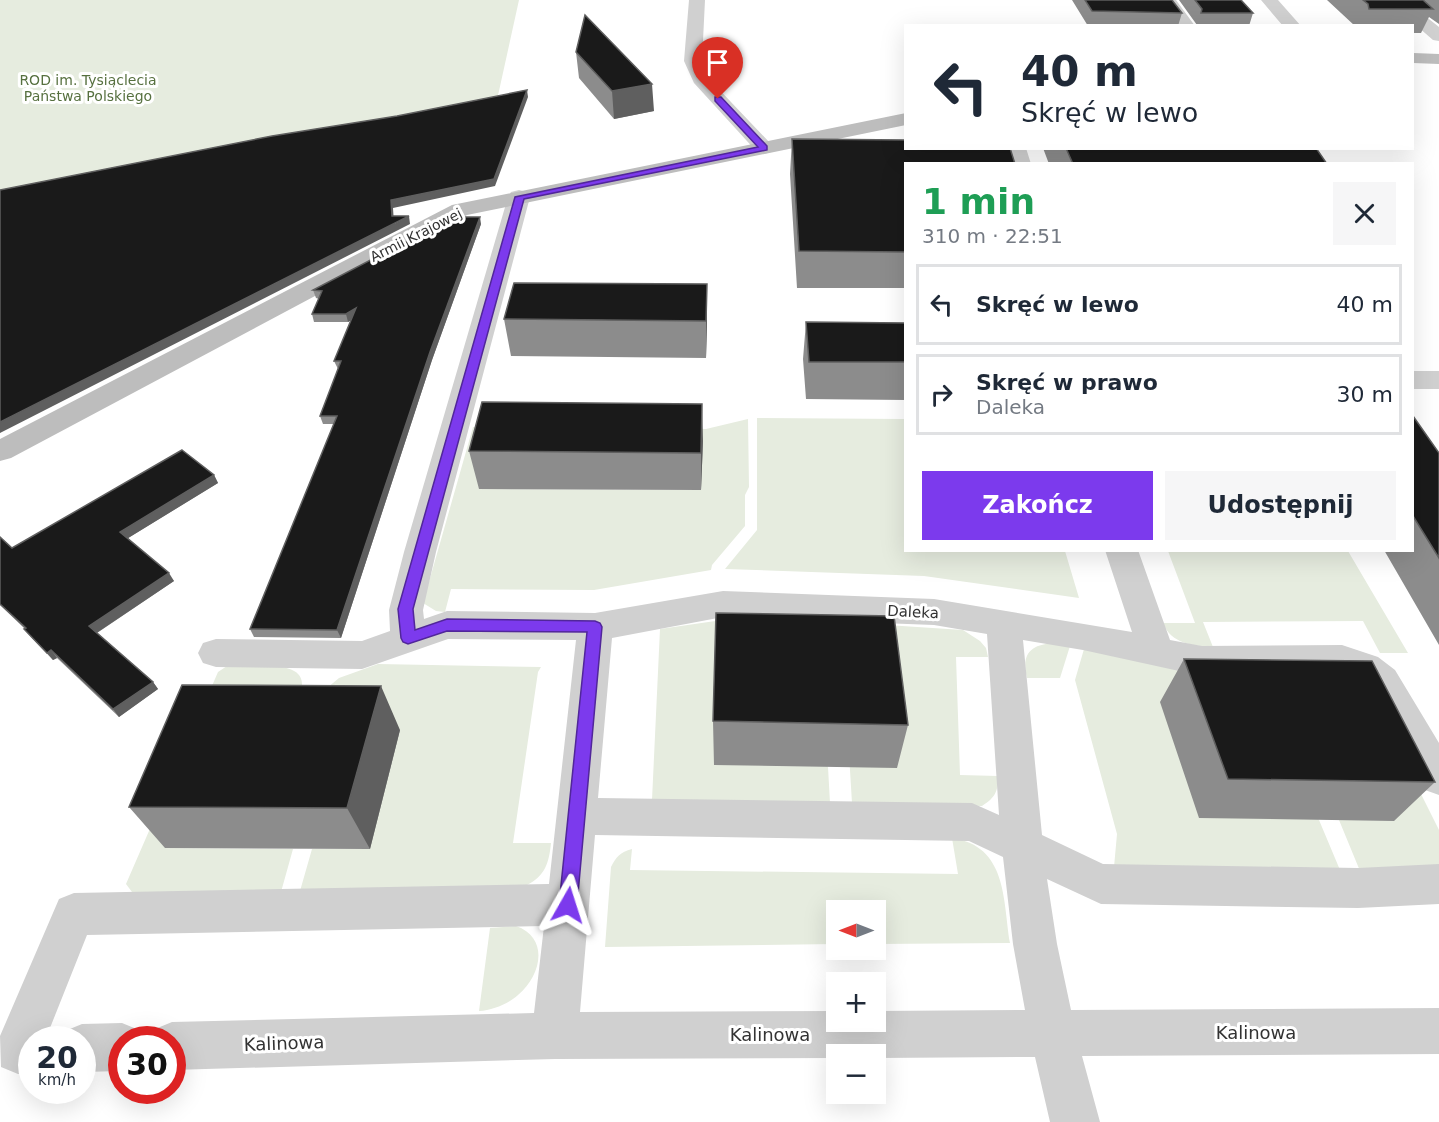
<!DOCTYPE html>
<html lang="pl">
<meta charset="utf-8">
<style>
body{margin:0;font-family:"DejaVu Sans",sans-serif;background:#f6f6f7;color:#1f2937;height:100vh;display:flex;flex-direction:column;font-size:22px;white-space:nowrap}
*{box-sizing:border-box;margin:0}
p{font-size:20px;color:#747a83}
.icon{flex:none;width:33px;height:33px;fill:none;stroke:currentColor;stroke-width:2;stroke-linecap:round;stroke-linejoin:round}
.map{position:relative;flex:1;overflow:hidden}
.drawer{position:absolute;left:904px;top:162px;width:510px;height:390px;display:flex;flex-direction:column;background:#fff;border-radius:0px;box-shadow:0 6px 24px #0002}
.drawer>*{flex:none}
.top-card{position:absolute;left:904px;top:24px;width:510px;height:126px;border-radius:0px;box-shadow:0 6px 24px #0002;background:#fff;color:#1f2937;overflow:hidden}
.needle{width:39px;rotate:270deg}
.tools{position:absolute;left:826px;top:900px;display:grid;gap:12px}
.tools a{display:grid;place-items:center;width:60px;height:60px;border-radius:0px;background:#fff;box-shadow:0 6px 24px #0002;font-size:30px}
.speed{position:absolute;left:18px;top:1026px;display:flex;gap:12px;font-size:30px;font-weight:700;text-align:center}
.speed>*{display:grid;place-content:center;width:78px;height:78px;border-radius:50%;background:#fff;box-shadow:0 6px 24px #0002;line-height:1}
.speed small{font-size:15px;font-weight:400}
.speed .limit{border:9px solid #d22;background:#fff;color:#111}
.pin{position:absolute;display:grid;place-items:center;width:51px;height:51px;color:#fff;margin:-62px -26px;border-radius:50% 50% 50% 0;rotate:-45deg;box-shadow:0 0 6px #0007}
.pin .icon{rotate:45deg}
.me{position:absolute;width:66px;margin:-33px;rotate:6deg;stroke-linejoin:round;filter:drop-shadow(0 0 4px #0008)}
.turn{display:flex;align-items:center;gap:21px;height:126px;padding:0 18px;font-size:27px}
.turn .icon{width:78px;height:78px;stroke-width:2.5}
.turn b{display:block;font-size:42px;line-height:51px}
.round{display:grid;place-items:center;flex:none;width:63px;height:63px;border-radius:0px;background:#f6f6f7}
.summary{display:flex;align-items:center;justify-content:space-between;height:102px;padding:0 18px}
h1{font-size:36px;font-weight:700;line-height:45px;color:#1e9e55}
.button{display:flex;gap:12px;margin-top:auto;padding:12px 18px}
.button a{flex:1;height:69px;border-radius:0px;background:#7c3aed;color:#fff;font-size:24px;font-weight:700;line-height:69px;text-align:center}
.button a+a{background:#f6f6f7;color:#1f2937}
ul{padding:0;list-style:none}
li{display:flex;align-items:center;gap:18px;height:81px;margin:0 12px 9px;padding:0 6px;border:3px solid #e0e1e3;border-radius:0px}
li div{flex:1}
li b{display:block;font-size:22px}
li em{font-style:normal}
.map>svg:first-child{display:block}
.green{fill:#e6ecdf}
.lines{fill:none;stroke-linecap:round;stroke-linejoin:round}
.street{fill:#d0d0d0;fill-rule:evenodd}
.secondary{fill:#bdbdbd;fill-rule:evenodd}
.wall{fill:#8c8c8c}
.shaded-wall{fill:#5f5f5f}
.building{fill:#1a1a1a;stroke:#5f5f5f;stroke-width:1.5}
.route{fill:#7c3aed;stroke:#51269a;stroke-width:1.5}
.labels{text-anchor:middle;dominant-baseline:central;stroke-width:6;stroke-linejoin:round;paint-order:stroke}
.far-park-label{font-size:14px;fill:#56703f;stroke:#fff}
.far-street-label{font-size:14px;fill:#333;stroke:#fff}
.street-label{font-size:15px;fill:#333;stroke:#fff}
.near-street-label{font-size:18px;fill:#333;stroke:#fff}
</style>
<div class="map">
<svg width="1439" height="1122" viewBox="0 0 1439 1122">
<rect width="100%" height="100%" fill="#fff"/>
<!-- green -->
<path class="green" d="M0 0H519L497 100 0 193Z
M757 418 904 419 906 550 1065 551 1079 598 924 576 725 569 757 530Z
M748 419 749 487 745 495V526L712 565 711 570 594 590 451 589 445 612 436 611 423 603 473 427H524L479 489 701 490 676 428 706 429Z
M1168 551H1348L1408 653H1380L1363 621 1203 622 1213 647C1194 646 1171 644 1163 623H1195Z
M743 617 828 767 830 803 652 800 660 629Z
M841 622 963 630 980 641 986 648 988 657H956L960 775 998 776C998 791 996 797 982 806L852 803Z
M1056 643 1070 646 1060 678H1027C1021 653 1031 644 1056 643Z
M1084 649 1209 675 1319 820 1340 870 1114 867 1117 834 1075 680Z
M378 664 541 667 538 672 513 843H551C549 863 545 876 527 885L300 891 312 849H370L327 688 339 678Z
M227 666C244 666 287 662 298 674 303 679 302 685 302 692L166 848 293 849 281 892H132L126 884 218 672Z
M1375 702 1439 830V865L1360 871 1339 820Z
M952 838C1007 846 1003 899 1010 943L876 944V910H837V944L605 947 611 867C616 857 620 852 632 849L630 870 958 874Z
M516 926C550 938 541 976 518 995 508 1004 493 1010 479 1011L490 928Z"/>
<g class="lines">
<!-- street -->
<path class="street" d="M689 0H705L702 61 711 81 771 144 774 148 771 152 764 154 757 152 694 83 684 61Z
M1159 0H1176L1195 26H1178Z
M1261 0H1278L1301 26H1283Z
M1387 0H1405L1439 27V41L1433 40Z
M1005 148H1026L1031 164H1010Z
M519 190 527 192 530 197 436 552 423 610 424 619 447 611 595 613 723 591 934 599 1132 632 1105 550H1138L1170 640 1202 646 1342 645 1378 657 1395 670 1439 743V795L1425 790 1369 692 1353 678 1342 675 1202 676 1083 650 1023 640 1042 835 1103 864 1358 868 1439 864V904L1358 908 1101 904 1047 879 1057 944 1071 1010 1439 1008V1054L1082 1056 1100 1122H1050L1035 1057 876 1058V1054H837V1058L555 1059 172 1070V1040H151L155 1029 172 1022 534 1013 544 926 87 935 48 1033 51 1040H32V1074H18L1 1067 0 1036 59 899 74 893 549 884 576 640 448 639 362 669 216 667 203 663 198 653 203 643 216 639 362 641 390 631 389 610 404 552 508 197 511 192ZM723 617 934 625 987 634 999 815 972 803 598 798 612 638ZM595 835 969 841 1003 857 1013 944 1025 1010 876 1011V1022H837V1011L580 1012Z
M1413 371H1439V389H1413Z
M122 1023 139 1030 143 1040H122V1071L82 1072V1040H62L65 1031 82 1024Z"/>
<!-- secondary -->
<path class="secondary" d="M1413 53 1439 54V64L1413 63Z
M906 113V125L467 215 11 458 0 461V439L452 205Z"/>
</g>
<!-- wall -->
<path class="wall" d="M1072 0H1172L1182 13 1178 26H1088Z
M1179 0H1241L1253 13 1249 26H1196L1197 25Z
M1327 0H1439V24L1429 17 1421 33H1413V26H1355Z
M576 52 654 111 614 119 579 78Z
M792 139 906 164V288H797L790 174Z
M1043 148H1316L1327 164H1049Z
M481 224 432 360 341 638 254 637 250 629 334 424H323L320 416 338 369 334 361 351 320 348 322H314L312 314 319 299 316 298 313 290Z
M504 319 707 321 706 358 511 356Z
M806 322 906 323V400L806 399 803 359Z
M1413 416 1439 453V645L1384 550H1413Z
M703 441 701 490 479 489 469 451Z
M214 475 218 483 128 538 174 581 97 633 153 682 158 689 119 717 57 658 53 660 31 637 24 629H25L0 605V537L12 548Z
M1184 659 1435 782 1394 821 1199 818 1160 702Z
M713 721 908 725 897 768 714 765Z
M400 730 370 849 165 848 129 807Z"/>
<!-- shaded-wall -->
<path class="shaded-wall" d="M652 84 654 111 614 119 612 91Z
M527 90 528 97 495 186 393 208 394 224 409 216 410 224 0 433V422L392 216 391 200Z
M480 217 481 224 432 360 341 638 337 630 430 352Z
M707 284V321L706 358V321Z
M356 308 359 316 348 322 346 314Z
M702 404 703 441 701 490V453Z
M214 475 218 483 125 540 120 532Z
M169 573 174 581 95 634 89 626Z
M51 650 57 658 53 660 47 653Z
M153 682 158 689 119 717 113 709Z
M381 686 400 730 370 849 347 808Z"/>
<!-- building -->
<path class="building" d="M1085 0H1172L1182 13 1092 11Z
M1195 0H1241L1253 13H1201L1202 9Z
M1363 0H1423L1433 9H1369L1368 4Z
M585 15 652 84 612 91 576 52Z
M527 90 494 179 391 200 392 216H409L0 422V190L272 136 397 116Z
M792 139 906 140V148H1010L1015 164H906V252L799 251Z
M1066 148H1316L1327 164H1073Z
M453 217H480L430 352 337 630 250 629 337 416H320L341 361H334L356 308 346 314H312L322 291 313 290Z
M514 283 707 284 706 321 504 319Z
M806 322 906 323V362H809Z
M482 402 702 404 701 453 469 451Z
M1413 416 1439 453V558L1413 516Z
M182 450 214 475 120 532 169 573 89 626 153 682 113 709 51 650 47 653 24 629 26 628 0 604V537L12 548Z
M716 613 894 616 908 725 713 721Z
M1184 659 1372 661 1435 782 1228 779Z
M182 685 381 686 347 808 129 807Z"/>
<!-- route -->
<path class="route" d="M715 97H721L767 146V150L524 199 413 609 415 630 447 619 595 621 600 623 602 627 577 905 574 911 568 914 561 911 559 905 587 632 447 631 408 644 403 642 401 638 398 609 515 197 758 147 715 101Z"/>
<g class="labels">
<!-- far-park labels -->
<g class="far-park-label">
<text x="88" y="80">ROD im. Tysiąclecia<tspan x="88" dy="16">Państwa Polskiego</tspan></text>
</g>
<!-- far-street labels -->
<g class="far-street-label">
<text transform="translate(416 235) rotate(-27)">Armii Krajowej</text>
</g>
<!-- street labels -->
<g class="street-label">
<text transform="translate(913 612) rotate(3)">Daleka</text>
</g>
<!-- near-street labels -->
<g class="near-street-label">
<text x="1256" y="1032">Kalinowa</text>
<text x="770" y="1034">Kalinowa</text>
<text transform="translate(284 1043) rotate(-2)">Kalinowa</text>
</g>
</g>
</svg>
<div class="tools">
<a><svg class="needle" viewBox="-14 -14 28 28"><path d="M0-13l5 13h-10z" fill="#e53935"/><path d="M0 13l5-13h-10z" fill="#747a83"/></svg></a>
<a>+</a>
<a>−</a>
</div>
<div class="speed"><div>20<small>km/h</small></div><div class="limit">30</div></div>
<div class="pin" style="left:718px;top:99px;background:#d93025"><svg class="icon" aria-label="arrive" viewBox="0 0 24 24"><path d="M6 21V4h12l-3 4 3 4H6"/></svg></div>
<svg class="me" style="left:568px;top:905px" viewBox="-20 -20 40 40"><path d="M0-17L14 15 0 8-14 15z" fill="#7c3aed" stroke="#fff" stroke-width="4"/></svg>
<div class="top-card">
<div class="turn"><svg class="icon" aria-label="left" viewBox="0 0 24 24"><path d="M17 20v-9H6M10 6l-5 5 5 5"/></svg><div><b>40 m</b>Skręć w lewo</div></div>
</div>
<section class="drawer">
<div class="summary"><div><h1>1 min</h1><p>310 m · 22:51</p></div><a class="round"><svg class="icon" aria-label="close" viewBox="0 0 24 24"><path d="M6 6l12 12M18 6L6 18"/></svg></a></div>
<ul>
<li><svg class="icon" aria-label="left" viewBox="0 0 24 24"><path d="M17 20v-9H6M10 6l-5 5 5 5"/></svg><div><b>Skręć w lewo</b></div><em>40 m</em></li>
<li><svg class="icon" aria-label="right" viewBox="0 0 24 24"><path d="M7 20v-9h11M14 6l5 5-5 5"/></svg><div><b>Skręć w prawo</b><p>Daleka</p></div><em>30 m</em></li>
</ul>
<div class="button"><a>Zakończ</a><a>Udostępnij</a></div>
</section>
</div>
